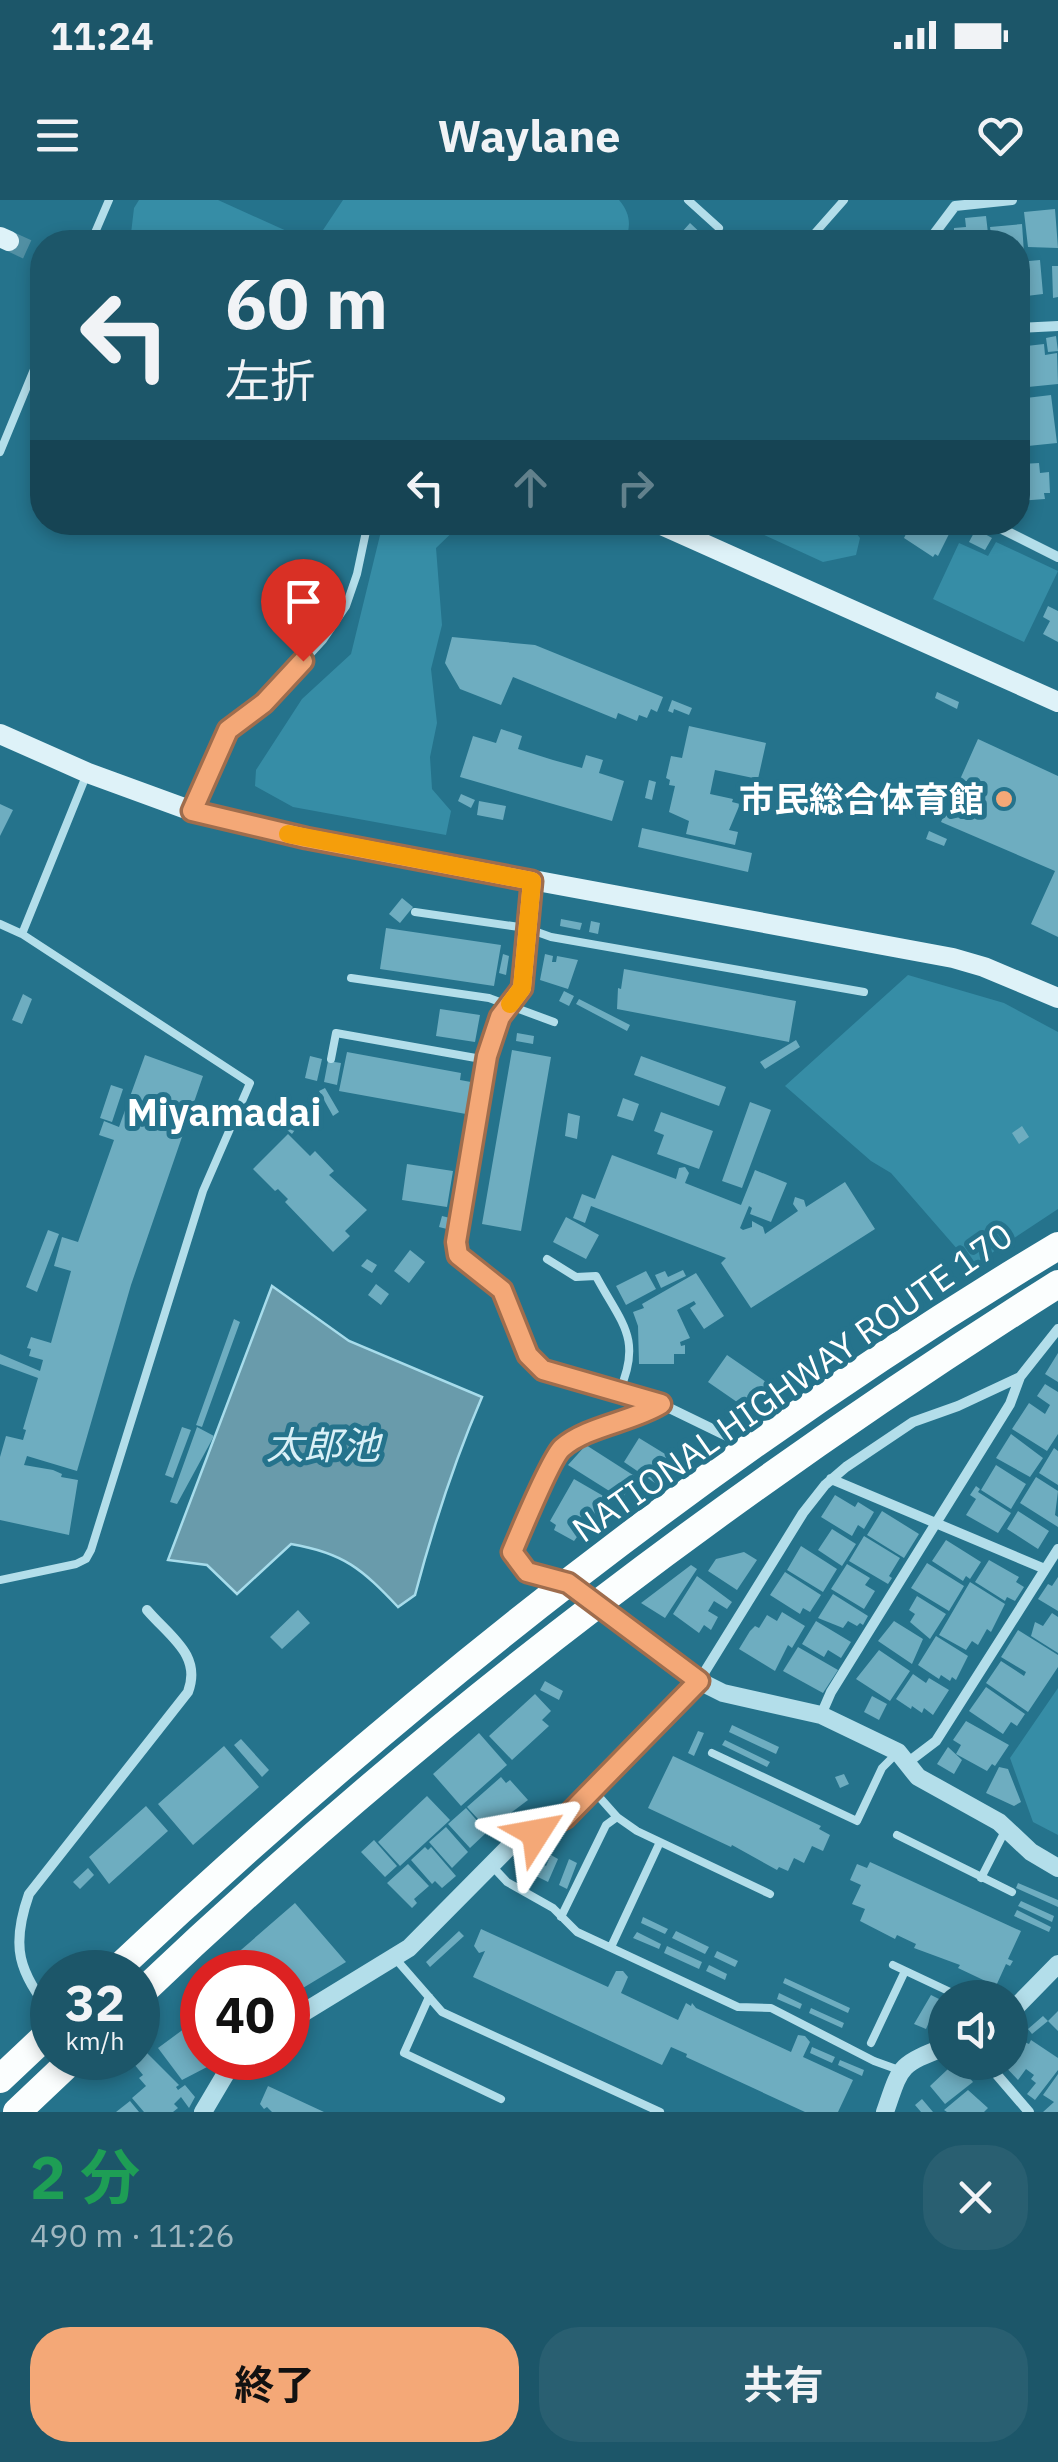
<!DOCTYPE html>
<html lang="ja">
<meta charset="utf-8">
<style>
body{margin:0;font-family:"IBM Plex Sans","Noto Sans JP",sans-serif;background:#295f71;color:#f1f3f6;height:100vh;display:flex;flex-direction:column;font-size:38px;white-space:nowrap}
*{box-sizing:border-box;margin:0}
p{font-size:32px;color:#a0b7c0}
.icon{flex:none;width:55px;height:55px;fill:none;stroke:currentColor;stroke-width:2;stroke-linecap:round;stroke-linejoin:round}
.map{position:relative;height:1912px;overflow:hidden}
.panel{display:flex;flex-direction:column;background:#1c5669;flex:1}
.panel>*{flex:none}
.banner{position:absolute;left:30px;top:30px;width:1000px;height:305px;border-radius:40px;box-shadow:0 5px 15px #0003;background:#1c5669;color:#f1f3f6;overflow:hidden}
.fabs{position:absolute;left:928px;top:1780px;display:grid;gap:20px}
.fabs a{display:grid;place-items:center;width:100px;height:100px;border-radius:50%;background:#1c5669;box-shadow:0 5px 15px #0003;font-size:50px}
.speed{position:absolute;left:30px;top:1750px;display:flex;gap:20px;font-size:50px;font-weight:700;text-align:center}
.speed>*{display:grid;place-content:center;width:130px;height:130px;border-radius:50%;background:#1c5669;box-shadow:0 5px 15px #0003;line-height:1}
.speed small{font-size:25px;font-weight:400}
.speed .limit{border:15px solid #d22;background:#fff;color:#111}
.pin{position:absolute;display:grid;place-items:center;width:85px;height:85px;color:#fff;margin:-102px -42px;border-radius:50% 50% 50% 0;rotate:-45deg;box-shadow:0 0 10px #0007}
.pin .icon{rotate:45deg}
.me{position:absolute;width:110px;margin:-55px;rotate:56deg;stroke-linejoin:round;filter:drop-shadow(0 0 8px #0008)}
.turn{display:flex;align-items:center;gap:35px;height:210px;padding:0 30px;font-size:45px}
.turn .icon{width:130px;height:130px;stroke-width:2.5}
.turn b{display:block;font-size:70px;line-height:85px}
.lanes{display:flex;align-items:center;height:95px;padding:0 30px;background:#0003;justify-content:center;gap:50px;direction:ltr}
.lanes .off{opacity:.35}
.round{display:grid;place-items:center;flex:none;width:105px;height:105px;border-radius:40px;background:#295f71}
.overview{display:flex;align-items:center;justify-content:space-between;height:170px;padding:0 30px}
h1{font-size:60px;font-weight:700;line-height:75px;color:#1e9e55}
.action{display:flex;gap:20px;margin-top:auto;padding:20px 30px}
.action a{flex:1;height:115px;border-radius:40px;background:#f4a877;color:#111;font-size:40px;font-weight:700;line-height:115px;text-align:center}
.action a+a{background:#295f71;color:#f1f3f6}
.status{display:flex;justify-content:space-between;align-items:center;height:70px;padding:0 50px;background:#1c5669;direction:ltr}
.status svg{height:28px;fill:currentColor}
header{display:flex;justify-content:space-between;align-items:center;height:130px;padding:0 30px;background:#1c5669;font-size:45px;font-weight:700}
.map>svg:first-child{display:block}
.green{fill:#368da6}
.water{fill:#699bab;stroke:#a7dceb;stroke-width:2.5}
.building{fill:#6eadc0}
.lines{fill:none;stroke-linecap:round;stroke-linejoin:round}
.secondary-tunnel{stroke:#518fa3;stroke-width:20;stroke-dasharray:20 10;stroke-linecap:butt}
.service{stroke:#b3deea;stroke-width:8}
.minor{stroke:#b3deea;stroke-width:10}
.tertiary{stroke:#b3deea;stroke-width:18}
.secondary{stroke:#def2f8;stroke-width:20}
.trunk{stroke:#fbfefe;stroke-width:28}
.route-casing{stroke:#9f6d4d;stroke-width:25}
.route{stroke:#f4a877;stroke-width:18}
.slow{stroke:#f59e0b;stroke-width:18}
.poi-dot{fill:#f4a877;stroke:#25738c;stroke-width:4}
.labels{text-anchor:middle;dominant-baseline:central;stroke-width:10;stroke-linejoin:round;paint-order:stroke}
.poi-label{font-size:35px;font-weight:bold;fill:#fff;stroke:#25738c;text-anchor:end}
.street-label{font-size:35px;fill:#fff;stroke:#25738c}
.neighbourhood-label{font-size:38px;font-weight:bold;fill:#fff;stroke:#25738c}
.water-label{font-size:38px;font-style:italic;fill:#d9f0f7;stroke:#25738c}
</style>
<div class="status"><b>11:24</b><svg viewBox="0 0 49 12"><path d="M0 12V9h3v3zM5 12V6h3v6zM10 12V3h3v9zM15 12V0h3v12zM26 1h20v11H26zM47 4h2v5h-2z"/></svg></div>
<header><svg class="icon" aria-label="menu" viewBox="0 0 24 24"><path d="M4 6h16M4 12h16M4 18h16"/></svg>Waylane<svg class="icon" aria-label="heart" viewBox="0 0 24 24"><path d="M12 20l-8-8c-3-5 5-10 8-4 3-6 11-1 8 4z"/></svg></header>
<div class="map">
<svg width="1058" height="1912" viewBox="0 0 1058 1912">
<rect width="100%" height="100%" fill="#25738c"/>
<!-- green -->
<path class="green" d="M139 0H218L311 42H130L134 8Z
M343 0H619C631 14 631 26 625 42H315Z
M383 323H462L436 348 442 425 431 469 437 523 430 557 432 589 451 611 446 635 293 607 255 586 256 570 302 499 351 454Z
M738 323H848L860 338 856 355 823 362Z
M996 342 1058 371 1024 442 933 399 959 343 988 356Z
M908 775 1004 803 1058 832V1009L972 1066 891 973 871 961 785 886Z
M1058 1488V1635L1033 1622 1010 1558Z"/>
<!-- water -->
<path class="water" d="M272 1086 349 1141 482 1197C454 1262 433 1327 415 1395L398 1407C362 1369 344 1353 291 1344L237 1394 207 1365 168 1360Z"/>
<!-- building -->
<path class="building" d="M1055 9 1058 48 1028 47 1024 12Z
M986 16 989 42H949L948 36 954 35V28L966 27 965 18Z
M690 23 706 38 702 42H673Z
M1022 24 1024 53H1018V42H992L990 27Z
M1040 60 1043 94 1018 97V62Z
M1052 66H1058V97L1053 98Z
M1056 136 1058 151 1048 152 1046 138Z
M1044 144 1045 155 1057 153 1058 184 1018 188V147Z
M1051 195 1057 243 1018 247V216H1024L1023 210H1018V199Z
M1039 263 1040 273 1049 272 1050 293H1044L1045 299 1018 301V269L1022 268V264Z
M912 322H955L938 356 935 354 933 357 904 338Z
M976 329 992 338 985 350 969 342Z
M1048 406 1058 411V442L1043 434 1050 421 1043 417Z
M452 437 535 445 663 497 657 512 651 509 647 518 639 515 637 521 618 513 616 519 513 477 501 505 460 489 445 463Z
M937 492 959 502 957 509 935 498Z
M672 500 692 508 689 515 674 509 673 513 668 511Z
M689 526 766 543 758 579 715 570 710 594 733 599 732 602 740 604 729 630 738 632 735 645 686 634 689 621 669 612 675 586 669 585 670 580 666 578 671 556 682 558Z
M501 529 522 536 518 549 553 560 582 568 586 555 603 560 599 573 624 581 612 621 460 577 473 536 496 543Z
M978 539 1058 576V737L1031 724 1055 671 941 622Z
M649 580 656 582 652 600 645 598Z
M461 594 475 600 471 608 458 601Z
M479 601 506 606 503 620 477 615Z
M0 604 13 610 0 636Z
M642 628 752 653 748 672 638 647Z
M929 631 947 639 944 646 926 639Z
M402 698 413 707 400 723 389 714Z
M561 719 582 723 580 730 560 726Z
M591 721 600 723 598 734 589 732Z
M386 728 501 745 494 786 380 769Z
M503 754 509 756 506 775 499 773Z
M545 754 553 756 552 762H556L557 756 578 760 568 789 540 780Z
M624 769 796 801 789 842 617 809 618 788 621 789Z
M564 791 574 796 569 806 559 801Z
M23 794 32 799 22 824 12 820Z
M579 799 630 825 627 831 576 804Z
M440 809 480 815 475 842 436 836Z
M517 833 534 836 533 844 516 841Z
M796 840 800 847 765 869 760 862Z
M512 850 551 857 521 1031 482 1024Z
M347 852 461 873 460 880 471 882 466 914 339 891Z
M145 855 203 876 131 1085 77 1271 27 1256 24 1265 53 1270 62 1274 61 1277 78 1280 69 1335 0 1320V1257L6 1236 23 1240 26 1230 23 1229 38 1178 0 1164V1154L40 1171 43 1160 29 1156 31 1149 27 1148 31 1137 51 1143 71 1071 54 1066 62 1037 78 1042 114 940 99 935 104 921 119 927Z
M310 856 322 859 317 881 305 878Z
M641 856 726 887 719 906 634 875Z
M328 861 341 863 337 885 324 882Z
M111 885 123 889 112 922 100 918Z
M325 888 339 912 333 916 319 891Z
M623 898 639 904 633 921 617 916Z
M750 902 771 910 742 988 722 981Z
M661 912 713 931 699 969 657 954 664 935 654 931Z
M300 913 305 916 292 934 287 930Z
M568 913 580 916 577 939 565 936Z
M1022 926 1029 937 1019 944 1012 933Z
M288 934 310 956 315 951 334 971 329 975 367 1010 345 1031 350 1036 333 1052 285 1002 288 999 278 989 275 991 253 969Z
M612 955 676 979 679 968 685 967 689 973 685 983 741 1005 755 970 787 983 771 1022 750 1014 752 1008 749 1006 740 1028 743 1030 752 1027V1021L763 1027 765 1034 798 1011 793 1004 795 997 804 1000 806 1007 845 982 875 1029 751 1108 721 1063 726 1058 591 1006 585 1023 573 1018 582 994 595 999Z
M407 964 453 971 447 1007 402 1000Z
M442 1016 450 1018 447 1029 439 1027Z
M566 1017 599 1035 586 1059 553 1042Z
M48 1030 59 1034 37 1092 26 1087Z
M410 1050 425 1062 409 1083 394 1071Z
M367 1059 377 1065 372 1073 361 1066Z
M683 1070 686 1076 661 1088 655 1075 665 1071 668 1077Z
M646 1071 656 1089 626 1105 616 1086Z
M696 1073 724 1116 704 1129 690 1108 696 1104 694 1101 677 1110 690 1138 680 1142 681 1146 685 1145V1154H674V1164H639L638 1126 633 1112 644 1108 642 1104Z
M376 1084 389 1094 381 1105 368 1095Z
M234 1119 240 1122 202 1227 196 1225Z
M1058 1153V1182L1045 1174Z
M727 1155 769 1184 750 1211 708 1182Z
M1045 1184 1058 1192V1234L1047 1251 1012 1229 1029 1203 1045 1214 1050 1205 1037 1196Z
M182 1227 191 1230 173 1278 165 1275Z
M197 1227 214 1236 177 1304 170 1302Z
M1011 1234 1043 1258 1030 1277 996 1258Z
M639 1238 670 1257 655 1283 624 1262Z
M586 1245 636 1277 622 1299 568 1265Z
M1054 1248 1058 1251V1285L1039 1273Z
M996 1265 1026 1284 1011 1309 981 1290Z
M1036 1277 1058 1291 1055 1315 1058 1317V1327L1020 1303Z
M574 1279 612 1301 598 1326 594 1329 589 1326 582 1339 577 1337 574 1341 554 1330 556 1325 550 1321Z
M976 1286 980 1289 978 1292 1011 1313 998 1333 966 1315 976 1299 970 1295Z
M835 1295 855 1307 858 1302 874 1312 864 1329 858 1325 852 1336 821 1317Z
M882 1311 919 1334 904 1358 867 1335Z
M1018 1311 1049 1331 1038 1349 1007 1329Z
M832 1329 856 1344 842 1366 818 1350Z
M864 1336 900 1358 889 1376 892 1378 888 1384 849 1361Z
M946 1340 981 1362 970 1379 966 1376 963 1381 932 1361Z
M801 1346 837 1369 823 1392 787 1370Z
M744 1352 757 1360 737 1390 708 1371 716 1359Z
M989 1360 1019 1377 1016 1382 1024 1387 1015 1401 1007 1397 1005 1401 975 1382Z
M927 1363 964 1386 949 1411 911 1388Z
M847 1364 870 1378 865 1385 875 1391 864 1409 831 1389Z
M691 1365 697 1369 665 1418 641 1403Z
M785 1372 821 1395 810 1412 803 1408 800 1414 770 1395Z
M697 1376 732 1402 727 1409 714 1401 708 1411 718 1417 711 1430 704 1425 699 1433 673 1414Z
M1058 1377V1411L1038 1399 1048 1384 1052 1386Z
M970 1382 1005 1404 991 1432 987 1429 978 1445 972 1441 966 1450 939 1435Z
M833 1394 868 1416 863 1425 860 1423 857 1426 848 1421 843 1428 818 1418Z
M917 1396 946 1414 930 1439 910 1422 915 1414 909 1410Z
M298 1410 310 1423 282 1449 270 1437Z
M782 1412 805 1426 792 1448 788 1445 775 1471 739 1449 750 1431 755 1426 759 1428 767 1415 777 1421Z
M1052 1413 1058 1417V1453L1031 1436 1035 1422 1043 1426Z
M816 1421 851 1442 841 1458 828 1450 824 1457 802 1444Z
M894 1421 923 1439 912 1464 878 1441Z
M1018 1430 1058 1455V1467L1028 1512 986 1483 1001 1461 1024 1476 1026 1472 1001 1457Z
M936 1436 968 1456 956 1480 952 1477 950 1481 941 1475 939 1479 918 1465Z
M798 1447 838 1470 823 1493 783 1471Z
M879 1450 910 1471 890 1501 856 1479Z
M913 1474 926 1483 929 1478 949 1490 933 1515 924 1508 922 1513 912 1506 911 1509 896 1499Z
M545 1481 563 1491 559 1500 540 1490Z
M986 1487 1025 1514 1017 1526 1011 1522 1003 1534 969 1511Z
M535 1494 551 1511 542 1520 549 1526 512 1560 489 1536Z
M872 1496 887 1504 879 1520 864 1512Z
M966 1521 1009 1545 995 1566 992 1564 987 1571 956 1554 961 1545 953 1540Z
M732 1525 779 1547 776 1554 729 1532Z
M698 1531 704 1533 694 1556 688 1553Z
M479 1533 507 1565 461 1606 433 1574Z
M241 1539 269 1570 262 1577 234 1545Z
M725 1540 770 1562 767 1567 722 1545Z
M224 1546 259 1587 193 1645 158 1604Z
M948 1547 962 1560 954 1574 937 1564Z
M673 1556 821 1626 819 1629 830 1635 823 1651 812 1646 804 1663 794 1658 788 1671 779 1667 777 1670 732 1645 731 1647 648 1608Z
M999 1567 1008 1569 1021 1602 1014 1606 986 1593Z
M844 1574 849 1584 840 1588 835 1577Z
M501 1577 506 1583 510 1580 528 1600 488 1630 467 1607Z
M427 1596 450 1620 400 1666 378 1642Z
M146 1606 168 1631 109 1684 89 1657Z
M466 1608 487 1632 470 1648 448 1624Z
M446 1627 468 1652 452 1668 429 1642Z
M374 1640 397 1666 385 1677 361 1652Z
M425 1647 428 1650 431 1647 456 1676 442 1688 435 1681 432 1684 411 1660Z
M551 1655 558 1659 548 1682 534 1675 539 1663 546 1666Z
M569 1659 577 1663 567 1689 559 1685Z
M870 1662 1021 1731 1008 1759 1013 1761 1010 1766 1006 1764 996 1786 958 1768 960 1765 914 1748 916 1744 897 1735 895 1739 860 1721 865 1709 852 1704 861 1685 850 1680 857 1664 867 1668Z
M408 1664 429 1686 414 1699 417 1703 412 1708 387 1683Z
M88 1668 94 1675 80 1689 73 1682Z
M1018 1683 1058 1700V1707L1016 1688Z
M1021 1701 1054 1716 1052 1722 1018 1706Z
M295 1703 346 1762 288 1797V1772H207L231 1752 234 1756Z
M1017 1710 1051 1727 1049 1732 1014 1716Z
M643 1717 668 1729 665 1734 641 1723Z
M481 1729 608 1787 616 1771H623L628 1777 621 1793 678 1820 686 1803 691 1806 692 1803 696 1808 791 1852 798 1835 805 1836 810 1842 803 1857 853 1880 838 1912H805L686 1857 687 1854 671 1847 662 1865 473 1777 485 1751 479 1753 474 1746Z
M459 1731 464 1736 430 1767 426 1762Z
M676 1731 709 1747 705 1754 672 1738Z
M637 1732 661 1744 659 1749 633 1738Z
M667 1746 702 1762 699 1769 664 1753Z
M717 1751 738 1761 735 1767 714 1757Z
M709 1765 727 1774 725 1780 706 1771Z
M199 1778H202V1812L188 1797 195 1791 193 1781Z
M785 1778 850 1808 848 1813 783 1783Z
M779 1793 802 1804 800 1809 777 1799Z
M931 1795 939 1799 926 1829 914 1824Z
M811 1808 844 1823 842 1828 809 1813Z
M1058 1811V1831L1048 1821Z
M1043 1816 1048 1821 1032 1834 1028 1829Z
M196 1820 202 1828V1858H206L204 1860 209 1866 182 1880 158 1848Z
M1015 1838 1029 1844 1031 1840 1058 1858V1870L1035 1900 1027 1894 1036 1883 1031 1879 1034 1875 1026 1869 1018 1880 1001 1862H1010V1845Z
M812 1847 835 1857 832 1863 810 1853Z
M147 1853 179 1885 176 1887 178 1890 185 1885 195 1897 189 1908 181 1897 174 1904 178 1908 173 1912H144L132 1898 146 1886 139 1878 143 1875 134 1864Z
M840 1860 864 1870 862 1876 838 1865Z
M958 1864 973 1882 945 1904 930 1886 948 1869 950 1871Z
M1058 1874V1912H1043L1054 1902 1043 1895Z
M268 1886 324 1912H272L267 1907 264 1909 260 1904Z
M968 1890 988 1908 984 1912H947L944 1910Z
M922 1899 933 1912H921L915 1905Z
M130 1901 139 1912H116Z"/>
<g class="lines">
<!-- secondary-tunnel -->
<path class="secondary-tunnel" d="M9 41 42 56"/>
<!-- service -->
<path class="service" d="M688 0 719 28
M91 42 109 0
M807 42 844 0
M0 252 42 150
M193 609 228 530 265 503 323 440 346 406 357 374 368 322
M531 681 522 788 501 817 487 856 456 1041 458 1055 501 1089 528 1155 543 1169 660 1203
M415 712 526 728 551 737 864 792
M0 724 22 734 250 883 203 991 91 1350 86 1359 76 1364 0 1380
M22 734 86 576
M351 778 489 798 554 822
M331 859 336 833 487 860
M547 1059 576 1077 596 1076C621 1123 643 1138 619 1192
M712 1553 857 1621 882 1568 898 1552
M593 1590 617 1617 637 1631 770 1694
M897 1635 1012 1692
M493 1667 507 1682 553 1708 577 1732 738 1807 771 1808 874 1861 899 1870
M981 1678 1006 1629
M561 1717 606 1625 617 1617
M611 1747 660 1642
M394 1757 442 1812 660 1912
M893 1765 963 1798
M429 1797 404 1853 501 1899
M871 1843 905 1771"/>
<!-- minor -->
<path class="minor" d="M928 42 955 6 1012 0
M1018 128 1058 126
M988 322 1058 357
M831 1279 1045 1369
M595 1402 568 1383 527 1373 512 1352C521 1333 551 1258 562 1248 589 1224 631 1222 661 1204L731 1238 742 1254
M699 1481 803 1313 825 1285 846 1267 913 1222 958 1206 1020 1177
M821 1515 831 1492 1010 1204 1020 1177 1058 1129
M907 1563 936 1541 1058 1349
M52 1814C19 1771 10 1748 29 1694L188 1492C202 1455 170 1437 147 1410
M986 1862 1029 1912"/>
<!-- tertiary -->
<path class="tertiary" d="M596 1403 699 1481 723 1493 821 1515 898 1552 918 1577 999 1622 1031 1652 1058 1668
M1010 1813 1058 1764
M288 1822 409 1748 508 1648 565 1617 699 1481
M203 1912 235 1858
M885 1912C901 1866 898 1865 945 1847"/>
<!-- secondary -->
<path class="secondary" d="M0 37 9 41
M655 322 1058 502
M0 534 88 573 192 611 306 638 953 758 984 767 1058 798"/>
<!-- trunk -->
<path class="trunk" d="M114 1772C403 1500 717 1250 1058 1046
M138 1796C421 1526 727 1293 1058 1084
M0 1879 52 1830
M17 1912 74 1858"/>
</g>
<g class="lines">
<defs>
<path id="route" d="M303 461 264 503 228 530 192 611 306 638 532 681 522 788 500 817 487 856 456 1042 458 1055 502 1090 528 1155 543 1170 661 1204C632 1222 587 1226 562 1248 551 1258 520 1333 512 1352L527 1372 568 1383 699 1481 565 1618 536 1633"/>
</defs>
<!-- route casing -->
<use href="#route" class="route-casing"/>
<!-- route -->
<use href="#route" class="route"/>
<!-- slow -->
<path class="slow" d="M288 634 532 681 522 788 510 804"/>
</g>
<!-- markers -->
<circle class="poi-dot" cx="1004" cy="599" r="10"/>
<g class="labels">
<!-- poi labels -->
<g class="poi-label">
<text x="984" y="599">市民総合体育館</text>
</g>
<!-- street labels -->
<g class="street-label">
<text transform="translate(792 1182) rotate(-35)">NATIONAL HIGHWAY ROUTE 170</text>
</g>
<!-- neighbourhood labels -->
<g class="neighbourhood-label">
<text x="224" y="911">Miyamadai</text>
</g>
<!-- water labels -->
<g class="water-label">
<text x="323" y="1244">太郎池</text>
</g>
</g>
</svg>
<div class="fabs">
<a><svg class="icon" aria-label="sound" viewBox="0 0 24 24"><path d="M4 9h4l5-4v14l-5-4H4zM17 9q2 3 0 6"/></svg></a>
</div>
<div class="speed"><div>32<small>km/h</small></div><div class="limit">40</div></div>
<div class="pin" style="left:303px;top:461px;background:#d93025"><svg class="icon" aria-label="arrive" viewBox="0 0 24 24"><path d="M6 21V4h12l-3 4 3 4H6"/></svg></div>
<svg class="me" style="left:536px;top:1633px" viewBox="-20 -20 40 40"><path d="M0-17L14 15 0 8-14 15z" fill="#f4a877" stroke="#fff" stroke-width="4"/></svg>
<div class="banner">
<div class="turn"><svg class="icon" aria-label="left" viewBox="0 0 24 24"><path d="M17 20v-9H6M10 6l-5 5 5 5"/></svg><div><b>60 m</b>左折</div></div>
<div class="lanes"><svg class="icon" aria-label="left" viewBox="0 0 24 24"><path d="M17 20v-9H6M10 6l-5 5 5 5"/></svg><svg class="icon off" aria-label="ahead" viewBox="0 0 24 24"><path d="M12 20V5M6 11l6-6 6 6"/></svg><svg class="icon off" aria-label="right" viewBox="0 0 24 24"><path d="M7 20v-9h11M14 6l5 5-5 5"/></svg></div>
</div>
</div>
<section class="panel">
<div class="overview"><div><h1>2 分</h1><p>490 m · 11:26</p></div><a class="round"><svg class="icon" aria-label="close" viewBox="0 0 24 24"><path d="M6 6l12 12M18 6L6 18"/></svg></a></div>
<div class="action"><a>終了</a><a>共有</a></div>
</section>
